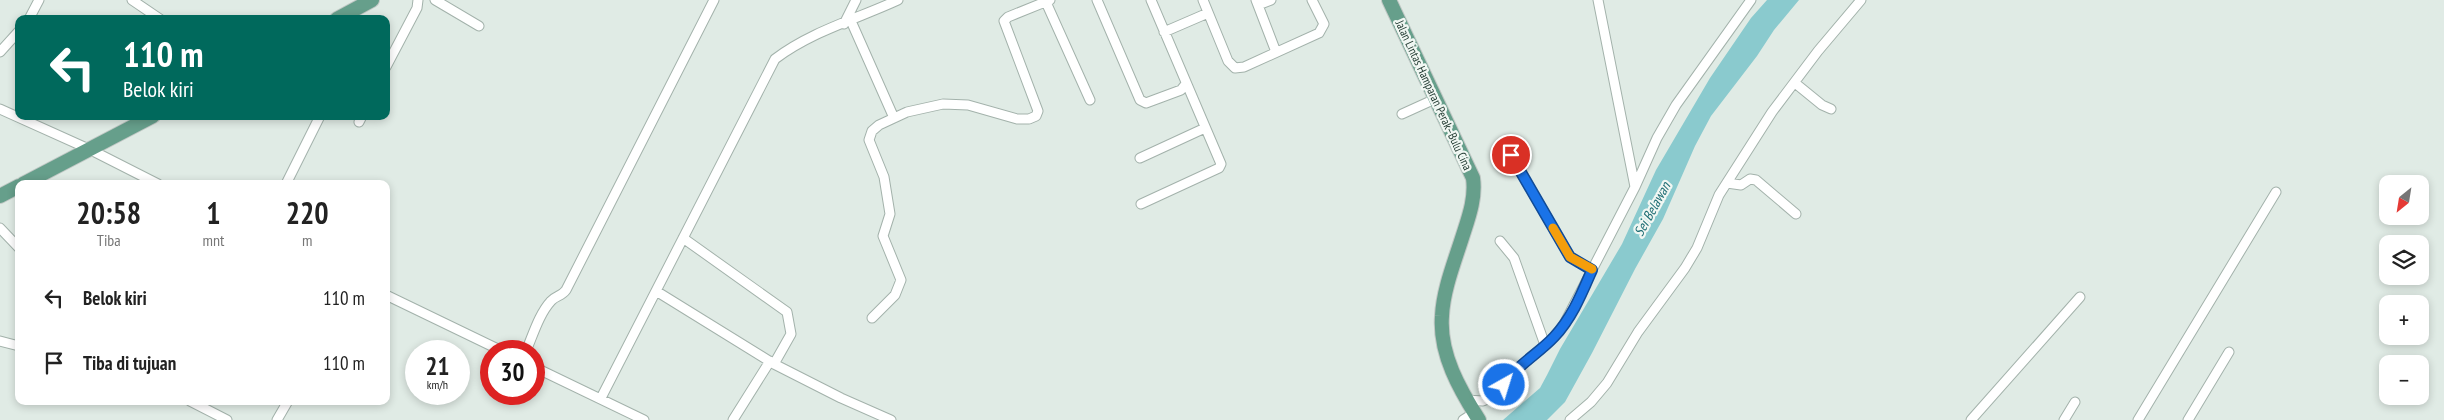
<!DOCTYPE html>
<html lang="id">
<meta charset="utf-8">
<style>
body{margin:0;font-family:"PT Sans Narrow",sans-serif;background:#f6f6f6;color:#222;height:100vh;display:flex;flex-direction:column;font-size:19px;white-space:nowrap}
*{box-sizing:border-box;margin:0}
p{font-size:16px;color:#767676}
.icon{flex:none;width:28px;height:28px;fill:none;stroke:currentColor;stroke-width:2;stroke-linecap:round;stroke-linejoin:round}
.map{position:relative;flex:1;overflow:hidden}
.details{position:absolute;left:15px;top:180px;width:375px;height:225px;display:flex;flex-direction:column;background:#fff;border-radius:10px;box-shadow:0 2px 8px #0003}
.details>*{flex:none}
.banner{position:absolute;left:15px;top:15px;width:375px;height:105px;border-radius:10px;box-shadow:0 2px 8px #0003;background:#00695c;color:#fff;overflow:hidden}
.needle{width:32px;rotate:210deg}
.tools{position:absolute;left:2379px;top:175px;display:grid;gap:10px}
.tools a{display:grid;place-items:center;width:50px;height:50px;border-radius:10px;background:#fff;box-shadow:0 2px 8px #0003;font-size:25px}
.speed{position:absolute;left:405px;top:340px;display:flex;gap:10px;font-size:25px;font-weight:700;text-align:center}
.speed>*{display:grid;place-content:center;width:65px;height:65px;border-radius:50%;background:#fff;box-shadow:0 2px 8px #0003;line-height:1}
.speed small{font-size:12px;font-weight:400}
.speed .limit{border:8px solid #d22;background:#fff;color:#111}
.pin{position:absolute;display:grid;place-items:center;width:42px;height:42px;color:#fff;margin:-21px;border:2px solid #fff;border-radius:50%;box-shadow:0 1px 5px #0007}
.me{position:absolute;width:55px;margin:-28px;rotate:39deg;stroke-linejoin:round;filter:drop-shadow(0 0 4px #0008)}
.turn{display:flex;align-items:center;gap:18px;height:105px;padding:0 25px;font-size:22px}
.turn .icon{width:65px;height:65px;stroke-width:2.5}
.turn b{display:block;font-size:35px;line-height:42px}
.eta{display:flex;justify-content:space-evenly;align-items:center;height:85px;text-align:center}
.eta b{font-size:30px;font-weight:700;line-height:35px}
ul{padding:0;list-style:none}
li{display:flex;align-items:center;gap:15px;height:65px;padding:0 25px}
li div{flex:1}
li b{display:block;font-size:19px}
li em{font-style:normal}
.map>svg:first-child{display:block}
.water{fill:#8acace}
.lines{fill:none;stroke-linecap:round;stroke-linejoin:round}
.minor-casing{stroke:#a3b2ab;stroke-width:11}
.primary-casing{stroke:#c1c8c5;stroke-width:16}
.minor{stroke:#fff;stroke-width:9}
.primary{stroke:#669f8b;stroke-width:14}
.route-casing{stroke:#114b97;stroke-width:12}
.route{stroke:#1a73e8;stroke-width:9}
.slow{stroke:#f59e0b;stroke-width:9}
.labels{text-anchor:middle;dominant-baseline:central;stroke-width:4.5;stroke-linejoin:round;paint-order:stroke}
.street-label{font-size:12px;fill:#213a31;stroke:#f1f7f3}
.water-label{font-size:14px;font-style:italic;fill:#1e6d74;stroke:#f1f7f3}
</style>
<div class="map">
<svg width="2444" height="420" viewBox="0 0 2444 420">
<rect width="100%" height="100%" fill="#e0ebe5"/>
<!-- water -->
<path class="water" d="M1767 0H1799L1774 30 1757 56 1711 116 1695 146 1663 219 1635 269 1592 353 1565 402 1547 420H1503L1540 388 1547 375 1560 349 1622 244 1656 170 1710 78 1751 18Z"/>
<g class="lines">
<defs>
<path id="minor" d="M132 0 160 19
M435 0 479 26
M1045 0 1090 100
M1097 0 1140 100 1146 103 1181 90 1185 85
M1203 0 1228 61 1235 68 1244 67 1319 33 1324 24 1312 0
M1256 0 1276 52
M1598 0 1635 187
M1258 5 1271 0
M29 19 39 0
M851 21 894 118
M844 24 856 0
M1164 32 1208 13
M0 52 19 31
M386 67 417 8 418 0
M1795 83 1822 105 1831 109
M0 109 91 150 158 184
M1402 114 1435 99
M359 122 362 116
M1511 155 1570 257 1592 270
M1140 158 1205 128
M1727 183 1741 185 1750 179 1756 180 1796 214
M286 184 320 116
M1141 204 1219 168 1221 164 1151 0
M0 228 19 248
M683 238 787 312 791 334 774 364
M1500 241 1514 258 1545 345
M656 291 774 364 841 398 891 420
M386 295 502 351
M872 318 895 295 901 280 883 236 890 214 884 177 869 140 872 131 879 125 907 112 943 104 968 105 1017 119H1029L1036 116 1038 111 1004 21 1008 17 1050 0
M0 341 19 346
M526 351C533 335 539 314 551 301 555 296 562 296 566 290L714 0
M534 367 644 420
M601 398 775 59C812 31 857 19 898 0
M1466 400 1483 401 1499 394 1515 371 1551 340 1563 326 1635 187 1657 138 1676 105 1751 0
M190 401 227 420
M277 420 288 401
M733 420 770 361
M1463 420 1474 413
M1570 420 1591 402 1607 383 1638 332 1685 268 1697 248 1719 195 1772 112 1818 51 1861 0
M1971 420 2080 297
M2064 420 2075 402
M2138 420 2276 192
M2188 420 2229 352"/>
<path id="primary" d="M1389 0 1473 178C1476 199 1468 219 1462 238 1454 263 1443 291 1442 316 1439 354 1460 390 1479 420
M337 19 372 0
M23 184 153 116
M0 196 19 186"/>
</defs>
<!-- minor casing -->
<use href="#minor" class="minor-casing"/>
<!-- primary casing -->
<use href="#primary" class="primary-casing"/>
<!-- minor -->
<use href="#minor" class="minor"/>
<!-- primary -->
<use href="#primary" class="primary"/>
</g>
<g class="lines">
<defs>
<path id="route" d="M1504 385C1517 365 1538 354 1554 337 1572 318 1582 293 1592 270L1570 257 1511 155"/>
</defs>
<!-- route casing -->
<use href="#route" class="route-casing"/>
<!-- route -->
<use href="#route" class="route"/>
<!-- slow -->
<path class="slow" d="M1553 228 1570 257 1592 269"/>
</g>
<g class="labels">
<!-- street labels -->
<g class="street-label">
<text transform="translate(1434 95) rotate(65)">Jalan Lintas Hamparan Perak–Bulu Cina</text>
</g>
<!-- water labels -->
<g class="water-label">
<text transform="translate(1652 209) rotate(-61)">Sei Belawan</text>
</g>
</g>
</svg>
<div class="tools">
<a><svg class="needle" viewBox="-14 -14 28 28"><path d="M0-13l5 13h-10z" fill="#e53935"/><path d="M0 13l5-13h-10z" fill="#767676"/></svg></a>
<a><svg class="icon" aria-label="layers" viewBox="0 0 24 24"><path d="M12 4l9 5-9 5-9-5zM3 14l9 5 9-5"/></svg></a>
<a>+</a>
<a>−</a>
</div>
<div class="speed"><div>21<small>km/h</small></div><div class="limit">30</div></div>
<div class="pin" style="left:1511px;top:155px;background:#d93025"><svg class="icon" aria-label="arrive" viewBox="0 0 24 24"><path d="M6 21V4h12l-3 4 3 4H6"/></svg></div>
<svg class="me" style="left:1504px;top:385px" viewBox="-20 -20 40 40"><circle r="17" fill="#1a73e8" stroke="#fff" stroke-width="3"/><path d="M0-11L8 9 0 5-8 9z" fill="#fff"/></svg>
<div class="banner">
<div class="turn"><svg class="icon" aria-label="left" viewBox="0 0 24 24"><path d="M17 20v-9H6M10 6l-5 5 5 5"/></svg><div><b>110 m</b>Belok kiri</div></div>
</div>
<section class="details">
<div class="eta">
<div><b>20:58</b><p>Tiba</p></div>
<div><b>1</b><p>mnt</p></div>
<div><b>220</b><p>m</p></div>
</div>
<ul>
<li><svg class="icon" aria-label="left" viewBox="0 0 24 24"><path d="M17 20v-9H6M10 6l-5 5 5 5"/></svg><div><b>Belok kiri</b></div><em>110 m</em></li>
<li><svg class="icon" aria-label="arrive" viewBox="0 0 24 24"><path d="M6 21V4h12l-3 4 3 4H6"/></svg><div><b>Tiba di tujuan</b></div><em>110 m</em></li>
</ul>
</section>
</div>
